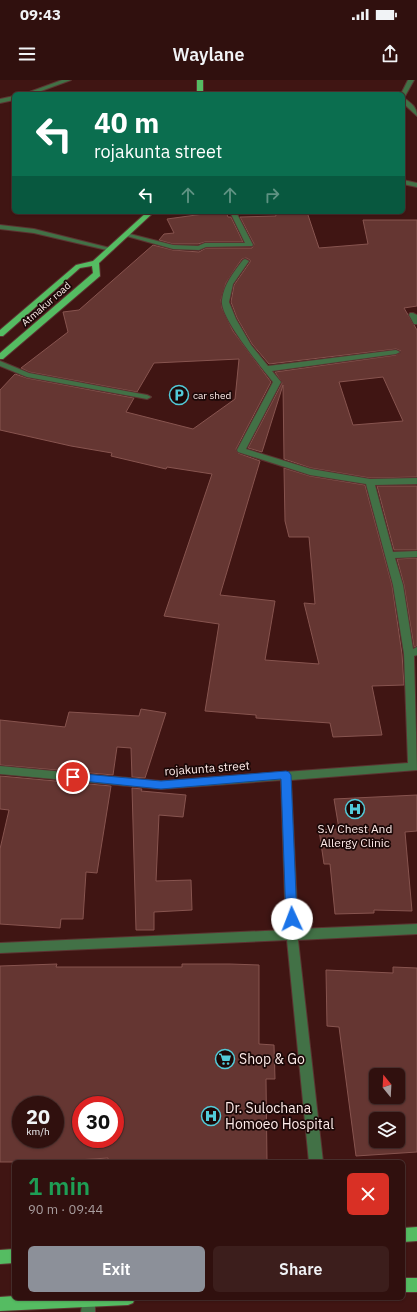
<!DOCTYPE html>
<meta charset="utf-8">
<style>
body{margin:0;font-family:"IBM Plex Sans",sans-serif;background:#3c1e1c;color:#f1f3f6;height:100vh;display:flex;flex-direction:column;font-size:15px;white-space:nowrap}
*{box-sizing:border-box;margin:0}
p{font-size:13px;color:#a89d9e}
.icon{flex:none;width:22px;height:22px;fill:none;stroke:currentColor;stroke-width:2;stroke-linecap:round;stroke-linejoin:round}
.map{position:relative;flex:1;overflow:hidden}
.side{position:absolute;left:12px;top:1080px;width:393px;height:140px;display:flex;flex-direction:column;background:#30100e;border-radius:6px;box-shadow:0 1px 3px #0004,0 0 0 1px #4b302e}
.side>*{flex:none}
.top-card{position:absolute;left:12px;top:12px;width:393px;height:122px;border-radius:6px;box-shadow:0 1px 3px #0004,0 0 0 1px #4b302e;background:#0b6e4f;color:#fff;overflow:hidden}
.needle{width:26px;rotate:342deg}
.controls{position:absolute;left:369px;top:988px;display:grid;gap:8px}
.controls a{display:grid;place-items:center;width:36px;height:36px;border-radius:6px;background:#30100e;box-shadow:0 1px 3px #0004,0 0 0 1px #4b302e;font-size:20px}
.speed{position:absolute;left:12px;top:1016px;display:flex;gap:8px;font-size:20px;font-weight:700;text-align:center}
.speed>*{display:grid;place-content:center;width:52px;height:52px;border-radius:50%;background:#30100e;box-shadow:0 1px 3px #0004,0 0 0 1px #4b302e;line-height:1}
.speed small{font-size:10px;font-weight:400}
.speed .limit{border:6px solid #d22;background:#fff;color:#111}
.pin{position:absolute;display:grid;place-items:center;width:34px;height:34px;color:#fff;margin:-17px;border:2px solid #fff;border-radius:50%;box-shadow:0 1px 4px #0007}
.me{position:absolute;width:44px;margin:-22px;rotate:358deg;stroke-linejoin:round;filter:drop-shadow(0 0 3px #0008)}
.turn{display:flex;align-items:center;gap:14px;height:84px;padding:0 16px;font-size:18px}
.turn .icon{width:52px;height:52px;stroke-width:2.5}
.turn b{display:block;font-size:28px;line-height:34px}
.lanes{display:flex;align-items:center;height:38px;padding:0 16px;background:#0003;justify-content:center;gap:20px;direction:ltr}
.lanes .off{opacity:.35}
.round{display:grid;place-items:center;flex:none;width:42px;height:42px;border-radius:6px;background:#3c1e1c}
.headline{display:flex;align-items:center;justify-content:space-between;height:68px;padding:0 16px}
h1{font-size:24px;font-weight:600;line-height:30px;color:#1e9e55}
.primary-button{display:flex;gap:8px;margin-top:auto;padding:8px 16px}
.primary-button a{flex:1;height:46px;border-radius:6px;background:#8c9099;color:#fff;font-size:16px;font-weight:600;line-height:46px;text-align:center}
.primary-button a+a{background:#3c1e1c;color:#f1f3f6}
.status{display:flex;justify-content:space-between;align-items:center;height:28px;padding:0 20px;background:#30100e;direction:ltr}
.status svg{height:11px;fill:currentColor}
header{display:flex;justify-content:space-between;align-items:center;height:52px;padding:0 16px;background:#30100e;font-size:18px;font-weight:600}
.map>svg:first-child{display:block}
.building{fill:#653632;stroke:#87544f;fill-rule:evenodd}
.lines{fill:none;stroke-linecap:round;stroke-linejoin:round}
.minor-casing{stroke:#5b3331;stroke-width:2}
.major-casing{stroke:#5b3331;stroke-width:2}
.minor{fill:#427146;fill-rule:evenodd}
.major{fill:#55bc62;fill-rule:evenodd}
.route{fill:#1a73e8;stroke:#114b97}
.labels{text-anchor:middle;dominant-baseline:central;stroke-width:3.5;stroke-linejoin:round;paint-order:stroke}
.far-street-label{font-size:10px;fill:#feebe9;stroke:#1b0807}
.far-poi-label{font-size:10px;fill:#feebe9;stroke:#1b0807;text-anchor:start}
.street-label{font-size:12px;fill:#feebe9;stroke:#1b0807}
.poi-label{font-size:12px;fill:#feebe9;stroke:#1b0807}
.near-poi-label{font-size:14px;fill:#feebe9;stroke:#1b0807;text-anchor:start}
</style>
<div class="status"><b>09:43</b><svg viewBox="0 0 49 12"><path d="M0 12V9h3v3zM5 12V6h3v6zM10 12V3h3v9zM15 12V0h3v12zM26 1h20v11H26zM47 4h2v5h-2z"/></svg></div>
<header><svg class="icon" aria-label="menu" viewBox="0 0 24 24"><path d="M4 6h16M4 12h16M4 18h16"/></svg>Waylane<svg class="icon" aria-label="share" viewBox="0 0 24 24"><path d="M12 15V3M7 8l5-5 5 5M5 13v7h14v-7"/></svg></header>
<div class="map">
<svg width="417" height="1232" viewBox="0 0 417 1232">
<rect width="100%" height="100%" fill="#401513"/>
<!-- building -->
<path class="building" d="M218 132H226L228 137H231L243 162H205L198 164H173L159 160 164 154 174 153 167 139Z
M275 132H307L319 168 368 164 363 140H417V226L404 228 417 250V397L370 398 311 388 284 379 283 305 262 372 248 368 282 303 275 292 396 275 401 271 396 269 269 284 252 264 237 238 231 222 234 205 250 182V180L246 178 242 179 235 189 226 203 221 220 222 228 233 251 271 302 236 369 238 373 260 381 220 515 275 521 265 580 319 584 304 523 315 524 309 457H289L285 441 284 388 310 396 365 405 392 505 402 574 404 605 372 606 382 655 333 657 330 643 256 638V635L205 631 219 544 164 536 212 394 167 387 166 389 111 376 112 373 71 366 0 350V310L15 294 27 298 134 318 126 332 193 349 235 319 239 279 154 283 137 312 29 292 21 288 68 252 63 232 79 230 153 165 173 170 199 172 206 168H252L254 164 240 137 276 136ZM383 297 403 341 353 345 339 302Z
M377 406H417V470H394Z
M417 478V566L414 567 404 505 397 479Z
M141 629 166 633 145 698 132 697 131 668 117 667 113 695 0 685V640L65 647 69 632 139 636Z
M0 696 111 706 97 793 86 792 83 839H61L60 848 0 844V769L9 730 0 729Z
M132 708 142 709 141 711 186 715 183 737 159 735 156 801 191 800 192 830 154 832V850H136Z
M417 715V751L405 752 412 831 374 830V833L335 834 330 784H324L319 750 339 749 334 719Z
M57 884 56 887H182V884H230L259 885V964L274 965 275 999H266L267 1082H108V1078L46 1082H0V886ZM21 1025H55V1059H21ZM81 1025H115V1059H81Z
M393 887 417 888V1072L356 1076 339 947 327 946 326 890 393 893ZM376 995H398V1017H376ZM376 1039H398V1061H376Z"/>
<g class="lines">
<defs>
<path id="minor" d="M62 0H71L33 14H24Z
M408 0H414L404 18C411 23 417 27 417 36L403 23V14H401Z
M14 16V20L0 23V19Z
M403 100 417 103V107L403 104Z
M230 132H236L253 165 252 166 206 167 199 170 173 169 123 155 126 153 173 165 198 166 205 163H245Z
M0 145 34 149 114 169 111 171 34 153 0 149Z
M245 179 249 181 233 204 229 222 236 239 251 265 268 286 396 270 400 272 396 274 272 291 281 302 246 369 311 389 370 399 417 398V404L375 405 393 472 417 471V477L395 478 403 505 413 569 417 567V575L414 576 417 690 291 700 298 849 417 844V854L298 860 323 1082H309L287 860 0 873V863L286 850 281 700 161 709 0 694V686L161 701 408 683 404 574 393 505 366 404 310 395 238 372 237 370 273 302C262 288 219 237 222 220 224 204 233 193 243 180Z
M410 233H413L417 235V244H414L409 235Z
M0 281 29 293 147 315 151 317 147 319 27 297 0 286Z
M83 1218H95V1232H81Z"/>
<path id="major" d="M197 0H203V14H197Z
M147 132H154L99 183 100 196 3 279H0V273L93 193 92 186 80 188 3 256H0V250L76 185 93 181Z
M417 1147V1161L403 1162V1148Z
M14 1169V1183L0 1184V1170Z
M403 1198H417V1212H403Z
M14 1216V1218H135L133 1223 128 1225 0 1231V1217Z"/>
</defs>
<!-- minor casing -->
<use href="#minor" class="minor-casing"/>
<!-- major casing -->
<use href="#major" class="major-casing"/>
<!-- minor -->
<use href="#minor" class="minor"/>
<!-- major -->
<use href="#major" class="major"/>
</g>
<!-- route -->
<path class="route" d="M286 691 289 692 291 695 297 839 295 842 292 844 288 842 286 839 281 699 161 709 73 700 70 699 68 697 70 694 73 693 161 701Z"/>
<!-- icons -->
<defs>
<symbol id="parking-ring" viewBox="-11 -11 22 22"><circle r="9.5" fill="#1b0807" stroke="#52cbd9" stroke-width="1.5"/><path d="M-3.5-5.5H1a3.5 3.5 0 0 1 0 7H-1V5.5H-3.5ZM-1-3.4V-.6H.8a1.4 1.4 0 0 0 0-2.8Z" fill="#52cbd9"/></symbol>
<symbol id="hospital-ring" viewBox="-11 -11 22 22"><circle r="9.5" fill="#1b0807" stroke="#52cbd9" stroke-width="1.5"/><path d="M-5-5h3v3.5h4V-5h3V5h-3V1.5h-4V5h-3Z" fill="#52cbd9"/></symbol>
<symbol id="supermarket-ring" viewBox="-11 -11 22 22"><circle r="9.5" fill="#1b0807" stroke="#52cbd9" stroke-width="1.5"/><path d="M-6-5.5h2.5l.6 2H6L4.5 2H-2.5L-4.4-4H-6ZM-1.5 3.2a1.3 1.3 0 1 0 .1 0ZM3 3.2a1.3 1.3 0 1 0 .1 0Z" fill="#52cbd9"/></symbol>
</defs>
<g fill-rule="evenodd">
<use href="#parking-ring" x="168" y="304" width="22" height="22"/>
<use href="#hospital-ring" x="344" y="718" width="22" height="22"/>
<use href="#supermarket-ring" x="214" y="968" width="22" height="22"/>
<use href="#hospital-ring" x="200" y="1025" width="22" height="22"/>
</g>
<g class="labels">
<!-- far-street labels -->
<g class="far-street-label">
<text transform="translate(46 224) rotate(-41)">Atmakur road</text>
</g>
<!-- far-poi labels -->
<g class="far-poi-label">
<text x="193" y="315">car shed</text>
</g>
<!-- street labels -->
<g class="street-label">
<text transform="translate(207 688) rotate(-4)">rojakunta street</text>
</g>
<!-- poi labels -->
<g class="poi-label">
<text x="355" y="748">S.V Chest And<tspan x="355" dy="14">Allergy Clinic</tspan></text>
</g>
<!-- near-poi labels -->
<g class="near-poi-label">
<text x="239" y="979">Shop &amp; Go</text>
<text x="225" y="1028">Dr. Sulochana<tspan x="225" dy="16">Homoeo Hospital</tspan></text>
</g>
</g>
</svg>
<div class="controls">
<a><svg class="needle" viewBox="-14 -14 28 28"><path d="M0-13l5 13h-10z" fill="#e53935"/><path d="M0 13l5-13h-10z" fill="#a89d9e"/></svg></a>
<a><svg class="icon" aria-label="layers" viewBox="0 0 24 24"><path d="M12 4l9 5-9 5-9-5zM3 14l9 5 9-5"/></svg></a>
</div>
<div class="speed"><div>20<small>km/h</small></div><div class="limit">30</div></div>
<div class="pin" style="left:73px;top:697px;background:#d93025"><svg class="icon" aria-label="arrive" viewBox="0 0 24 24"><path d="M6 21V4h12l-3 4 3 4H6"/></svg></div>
<svg class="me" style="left:292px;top:839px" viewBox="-20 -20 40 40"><circle r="19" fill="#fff"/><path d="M0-13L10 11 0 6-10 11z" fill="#1a73e8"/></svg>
<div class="top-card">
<div class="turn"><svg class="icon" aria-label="left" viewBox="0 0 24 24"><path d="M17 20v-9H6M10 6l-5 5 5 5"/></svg><div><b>40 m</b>rojakunta street</div></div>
<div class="lanes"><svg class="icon" aria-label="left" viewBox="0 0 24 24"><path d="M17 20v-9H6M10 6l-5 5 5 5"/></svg><svg class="icon off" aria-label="ahead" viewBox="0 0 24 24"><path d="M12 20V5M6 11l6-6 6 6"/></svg><svg class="icon off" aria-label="ahead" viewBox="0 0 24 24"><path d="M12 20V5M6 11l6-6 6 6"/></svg><svg class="icon off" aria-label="right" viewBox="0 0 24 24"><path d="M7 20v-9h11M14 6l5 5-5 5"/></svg></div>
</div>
<section class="side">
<div class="headline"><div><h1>1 min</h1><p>90 m · 09:44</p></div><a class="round" style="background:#d93025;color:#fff"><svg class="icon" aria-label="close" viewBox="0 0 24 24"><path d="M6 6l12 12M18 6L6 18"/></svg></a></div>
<div class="primary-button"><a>Exit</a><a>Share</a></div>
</section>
</div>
